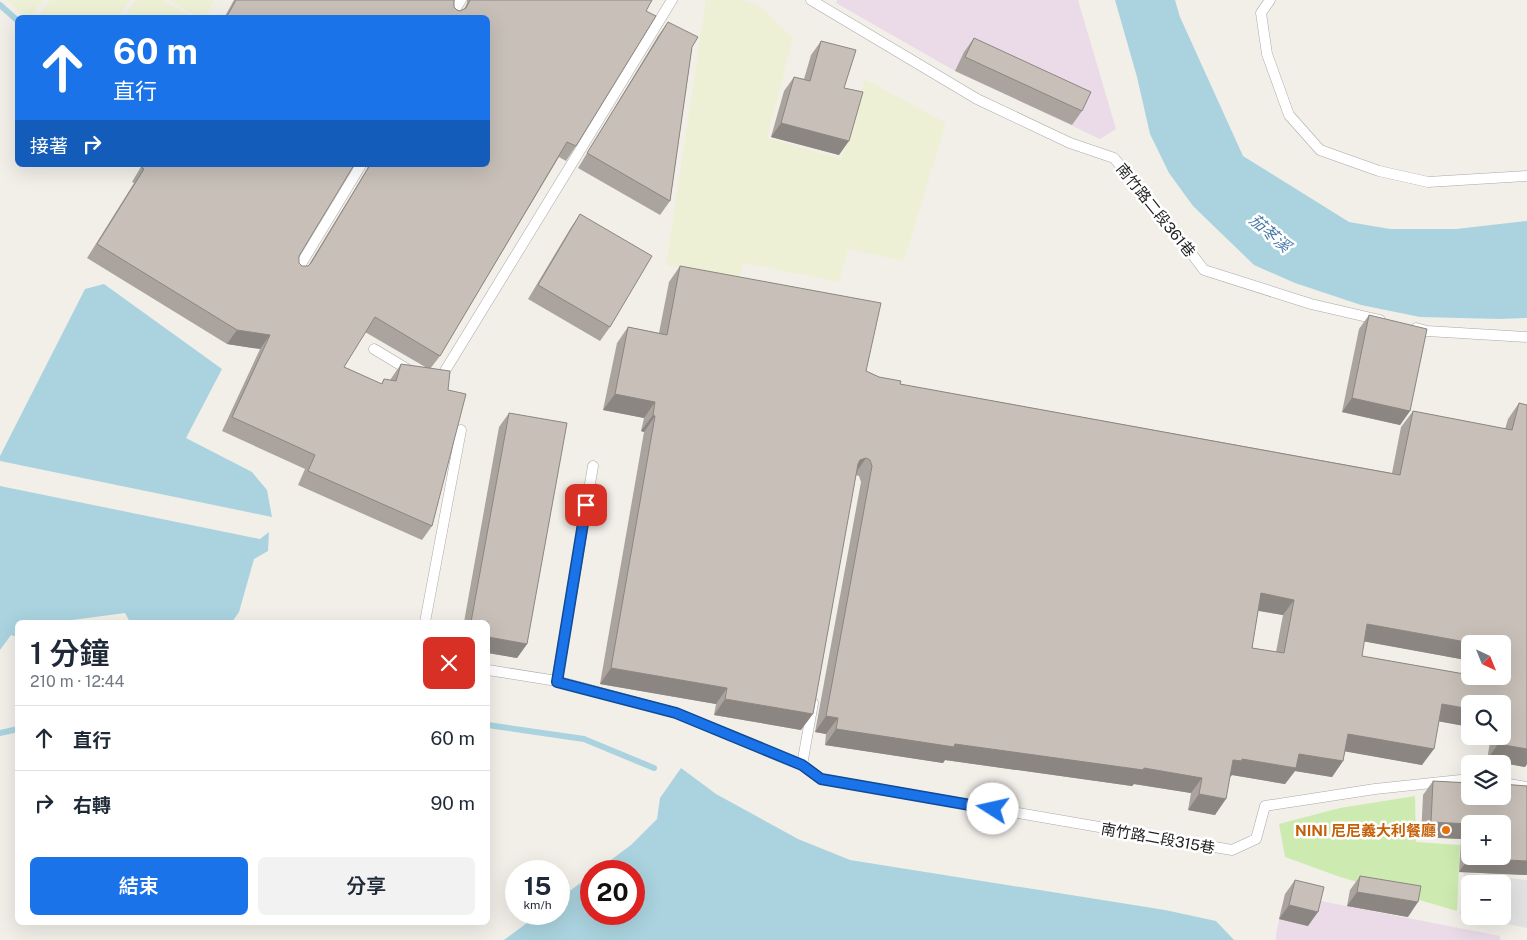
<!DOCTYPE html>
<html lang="zh-TW">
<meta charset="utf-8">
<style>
body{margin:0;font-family:"Public Sans","Noto Sans TC",sans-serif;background:#f2f2f3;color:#1f2937;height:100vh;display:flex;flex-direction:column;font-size:19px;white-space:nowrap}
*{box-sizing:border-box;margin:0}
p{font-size:16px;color:#747a83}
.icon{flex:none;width:28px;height:28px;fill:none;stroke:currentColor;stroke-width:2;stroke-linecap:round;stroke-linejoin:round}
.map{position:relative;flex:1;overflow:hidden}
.details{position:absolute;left:15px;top:620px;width:475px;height:305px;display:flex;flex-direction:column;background:#fff;border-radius:8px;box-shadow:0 5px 20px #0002}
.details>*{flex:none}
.hud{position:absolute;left:15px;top:15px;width:475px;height:152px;border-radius:8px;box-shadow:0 5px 20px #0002;background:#1a73e8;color:#fff;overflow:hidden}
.needle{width:32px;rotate:137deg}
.fabs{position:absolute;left:1461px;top:635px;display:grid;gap:10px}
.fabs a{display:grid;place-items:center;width:50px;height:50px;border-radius:8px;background:#fff;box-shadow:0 5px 20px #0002;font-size:25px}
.speed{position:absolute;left:505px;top:860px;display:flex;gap:10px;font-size:25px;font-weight:700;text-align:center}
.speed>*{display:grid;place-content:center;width:65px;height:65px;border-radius:50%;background:#fff;box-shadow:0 5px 20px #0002;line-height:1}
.speed small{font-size:12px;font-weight:400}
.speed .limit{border:8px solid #d22;background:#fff;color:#111}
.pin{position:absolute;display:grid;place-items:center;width:42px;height:42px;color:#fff;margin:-21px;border-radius:10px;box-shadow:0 2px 8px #0006}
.me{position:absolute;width:55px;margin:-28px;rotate:280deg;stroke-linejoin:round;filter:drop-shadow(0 0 4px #0008)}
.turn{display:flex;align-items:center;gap:18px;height:105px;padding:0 15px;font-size:22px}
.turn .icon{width:65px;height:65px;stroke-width:2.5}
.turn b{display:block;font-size:35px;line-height:42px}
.then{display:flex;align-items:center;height:48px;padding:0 15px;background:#0003;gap:10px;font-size:19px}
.round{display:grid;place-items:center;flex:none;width:52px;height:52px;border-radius:8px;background:#f2f2f3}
.headline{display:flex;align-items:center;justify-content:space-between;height:85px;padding:0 15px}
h1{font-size:30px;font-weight:600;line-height:38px}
.action{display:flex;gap:10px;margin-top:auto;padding:10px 15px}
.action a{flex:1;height:58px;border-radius:8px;background:#1a73e8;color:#fff;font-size:20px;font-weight:600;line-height:58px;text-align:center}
.action a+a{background:#f2f2f3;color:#1f2937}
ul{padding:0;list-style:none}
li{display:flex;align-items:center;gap:15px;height:65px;padding:0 15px;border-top:1px solid #e0e1e3}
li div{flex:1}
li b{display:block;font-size:19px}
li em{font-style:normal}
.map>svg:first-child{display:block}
.industrial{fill:#ebdbe8}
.farmland{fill:#eef0d5}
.grass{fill:#cdebb0}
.parking{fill:#e2e2e2;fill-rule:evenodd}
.water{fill:#aad3df}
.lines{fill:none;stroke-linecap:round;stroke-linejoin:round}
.stream{stroke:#aad3df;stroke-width:6}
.service-casing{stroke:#a9a9a9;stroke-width:11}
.service{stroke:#fff;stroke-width:10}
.wall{fill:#aba49e;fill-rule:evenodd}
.shaded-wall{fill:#8b8681}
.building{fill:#c7bfb8;stroke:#8b8681;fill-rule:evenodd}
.route-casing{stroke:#114b97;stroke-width:12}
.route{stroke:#1a73e8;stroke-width:9}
.food-dot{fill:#e8710a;stroke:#fff;stroke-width:2}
.labels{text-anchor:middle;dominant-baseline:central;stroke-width:5;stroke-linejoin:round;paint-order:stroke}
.street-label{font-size:15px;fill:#222;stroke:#fff}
.food-label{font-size:15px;font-weight:bold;fill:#c56008;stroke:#fff;text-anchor:end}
.water-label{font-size:16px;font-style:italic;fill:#4a7aab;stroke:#fff}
</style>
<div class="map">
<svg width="1527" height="940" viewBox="0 0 1527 940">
<rect width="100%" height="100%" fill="#f2efe9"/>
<!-- industrial -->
<path class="industrial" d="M837 0H1078L1116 129 1100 139 955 71 836 3Z
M1285 894 1500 936V940H1276V933Z"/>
<!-- farmland -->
<path class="farmland" d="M7 0H43L32 16 25 17Z
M50 0H130L119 17H38Z
M135 0H162L193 17H124Z
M169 0H215L205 17 199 18Z
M706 0H742L759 5 793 38 767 138 842 159 865 79 946 123 904 261 848 249 839 282 743 263 739 279 666 265Z"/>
<!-- grass -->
<path class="grass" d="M1415 796 1416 842 1460 845 1457 911 1340 877 1285 857 1279 824 1340 808Z"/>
<!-- parking -->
<path class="parking" d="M1464 873 1527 880V928L1460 915ZM1470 884H1502V916H1470Z"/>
<!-- water -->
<path class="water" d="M1115 0H1175L1180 17 1243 156 1349 222 1390 229H1456L1527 221V318L1500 319 1420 317 1361 305 1295 283 1254 265 1193 206 1169 173 1150 134 1137 77Z
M104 284 222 369 186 438 252 472 267 490 272 517 0 461V456L85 289Z
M0 486 260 539 269 532 268 551 254 559 239 612 232 622H130L125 613 72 620 18 622 17 637 11 635 0 650Z
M681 768 716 794 798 839 850 860 1165 910 1216 921 1234 940H504L539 914H559V899L591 875V914H634V871H596L631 845 657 819 660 798Z"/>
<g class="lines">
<!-- stream -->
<path class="stream" d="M0 5 18 21
M488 725 584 739 654 768
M0 733 18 729"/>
<defs>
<path id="service" d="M811 0 977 99 1070 143 1114 158 1175 232 1204 270 1311 304 1380 320
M1270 0 1261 13 1267 54 1289 115 1320 150 1379 171 1428 182 1527 176
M450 18 461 0
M295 274 361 165
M1416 328 1427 331 1527 337
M374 349 412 372
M438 379H440L672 0
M593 466 557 681 676 713 802 765
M425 622 461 430
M488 670 557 681
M813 703 802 765 821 779 1232 850 1256 839 1265 806 1375 789 1470 779
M1502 783 1527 787"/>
</defs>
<!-- service casing -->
<use href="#service" class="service-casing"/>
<!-- service -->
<use href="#service" class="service"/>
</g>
<!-- wall -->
<path class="wall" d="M234 0H454V7L457 10 460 11 464 9 467 3V0H652L646 11 576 146 566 161 559 157 440 356 430 369 432 526 422 540 298 485 305 469 222 431 260 349 227 344 87 258 134 183 132 182 142 165H354L299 256V263L302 266H308L367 169 368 165H488V18H224ZM365 332 427 368 401 364 390 380 384 379 381 384 344 367Z
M668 22 692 47 670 201 660 215 578 168 658 36Z
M974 38 1082 111 1072 125 955 71 964 52Z
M821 41 844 88 839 155 771 137 784 91 794 77 804 79 811 55Z
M580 214 610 327 600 341 528 299 570 229Z
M680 266 866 371 879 377 900 384 1392 473 1401 427 1413 411 1505 429 1508 419 1519 403 1527 405V764L1525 767 1487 760 1491 736H1502V704H1470V727L1439 721 1422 765 1345 751 1343 761 1332 777 1295 771 1285 784 1232 775 1230 777 1215 815 1188 810 1191 793 1134 784 1132 786 945 760 943 763 825 745 826 734 815 732 861 482 859 476 856 475 801 730 714 715 716 704 600 684 644 432 641 431 644 418 603 410 617 343 628 327 659 333 669 282ZM1258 611 1283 615 1276 652 1252 648ZM1364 641 1466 660 1464 674 1362 656ZM1470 644H1502L1470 676Z
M1369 315 1410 411 1400 425 1342 412 1359 329Z
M509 413 527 644 517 658 488 653V622H464L499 427Z
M1433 781 1527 786V875L1459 872 1461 839 1421 837 1423 795ZM1470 824 1502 856H1470Z
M1360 876 1408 917 1347 906 1350 890Z
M1295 880 1308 926 1279 919 1285 894Z"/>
<!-- shaded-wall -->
<path class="shaded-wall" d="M781 123 849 141 839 155 771 137Z
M237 330 270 335 260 349 227 344Z
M615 394 655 402 644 418 603 410Z
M1352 398 1410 411 1400 425 1342 412Z
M653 415 655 416 644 432 641 431Z
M866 458 855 474 849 476 860 460Z
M1261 593 1294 600 1283 615 1250 609Z
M1367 624 1477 644H1470V654L1466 660 1356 640Z
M488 637 527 644 517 658 488 653Z
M611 668 727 688 716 704 600 684Z
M725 699 813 714 801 730 714 715Z
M1442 704 1470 709V727L1431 720Z
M826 716 838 718 826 734 815 732Z
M836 729 1144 768 1202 778 1191 793 1134 784 1132 786 945 760 943 763 825 745Z
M1348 734 1434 749 1422 765 1337 750Z
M1498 744 1527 749V764L1525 767 1487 760Z
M1299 754 1343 761 1332 777 1295 771 1285 784 1232 775 1230 777 1222 776 1233 760Z
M1199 794 1226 799 1215 815 1188 810Z
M1431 822 1470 824V826L1461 839 1421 837Z
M1469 858 1527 861V875L1459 872Z
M1357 892 1418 902 1408 917 1347 906Z
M1289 905 1318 912 1308 926 1279 919Z"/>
<!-- building -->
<path class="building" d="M236 0H454V7L457 10 460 11 466 8 470 0H652L646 11 656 16 576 146 567 142 440 356 375 317 344 367 382 384 384 379 396 381 401 364 450 371 448 390 466 394 432 526 308 471 315 455 232 417 270 335 237 330 97 244 144 169 142 168 144 165H354L299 256V263L302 266H308L311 263 370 165H488V18H226Z
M668 22 698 37 692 47 670 201 587 153Z
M974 38 1091 92 1082 111 965 57Z
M821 41 856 50 844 88 863 92 849 141 781 123 794 77 810 81Z
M580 214 652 256 610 327 538 285Z
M680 266 881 303 866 371 879 377 901 381 900 384 1400 475 1413 411 1512 430 1519 403 1527 405V749L1498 744 1500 736H1502V720L1503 715H1502V704H1470V709L1442 704 1434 749 1348 734 1343 761 1299 754 1296 768 1242 759V761L1233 760 1226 799 1199 794 1202 778 1144 768 1143 770 955 744 954 747 836 729 838 718 826 716 872 466 870 460 866 458 860 460 858 464 813 714 725 699 727 688 611 668 655 416 653 415 655 402 615 394 628 327 667 335ZM1261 593 1294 600 1284 653 1252 648ZM1367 624 1477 644H1502V676H1470V675L1362 656Z
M1369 315 1427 329 1410 411 1352 398Z
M509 413 567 423 527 644 488 637V622H471Z
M1433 781 1470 783V796H1502V784L1527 786V861L1469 858 1470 848V856H1502V824H1470L1431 822Z
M1360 876 1421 886 1418 902 1357 892Z
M1295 880 1324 887 1318 912 1289 905Z"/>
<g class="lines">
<defs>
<path id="route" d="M586 505 557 682 676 713 802 765 821 779 993 809"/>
</defs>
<!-- route casing -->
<use href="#route" class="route-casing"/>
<!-- route -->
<use href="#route" class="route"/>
</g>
<!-- markers -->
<circle class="food-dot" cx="1446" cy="830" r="5"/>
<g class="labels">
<!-- street labels -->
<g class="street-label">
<text transform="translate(1156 210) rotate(51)">南竹路二段361巷</text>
<text transform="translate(1158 838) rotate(10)">南竹路二段315巷</text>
</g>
<!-- food labels -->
<g class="food-label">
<text x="1436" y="830">NINI 尼尼義大利餐廳</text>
</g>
<!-- water labels -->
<g class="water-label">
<text transform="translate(1270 233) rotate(41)">茄苳溪</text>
</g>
</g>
</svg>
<div class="fabs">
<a><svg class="needle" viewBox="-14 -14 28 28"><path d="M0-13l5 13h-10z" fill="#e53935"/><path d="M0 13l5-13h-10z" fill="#747a83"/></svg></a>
<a><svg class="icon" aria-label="search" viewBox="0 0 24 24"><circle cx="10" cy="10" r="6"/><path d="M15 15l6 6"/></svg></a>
<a><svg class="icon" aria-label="layers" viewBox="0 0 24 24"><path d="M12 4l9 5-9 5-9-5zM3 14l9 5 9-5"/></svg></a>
<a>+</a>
<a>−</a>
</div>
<div class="speed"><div>15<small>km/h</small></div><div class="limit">20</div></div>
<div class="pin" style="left:586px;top:505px;background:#d93025"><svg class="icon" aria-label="arrive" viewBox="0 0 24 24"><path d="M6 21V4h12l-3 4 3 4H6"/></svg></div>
<svg class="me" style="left:993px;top:809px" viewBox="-20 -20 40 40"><circle r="19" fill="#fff"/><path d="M0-13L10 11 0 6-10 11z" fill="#1a73e8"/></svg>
<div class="hud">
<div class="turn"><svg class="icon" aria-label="ahead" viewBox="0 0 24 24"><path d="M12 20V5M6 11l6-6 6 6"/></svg><div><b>60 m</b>直行</div></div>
<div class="then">接著<svg class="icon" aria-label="right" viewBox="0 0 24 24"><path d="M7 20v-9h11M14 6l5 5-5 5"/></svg></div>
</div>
<section class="details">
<div class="headline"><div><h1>1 分鐘</h1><p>210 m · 12:44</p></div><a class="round" style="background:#d93025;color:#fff"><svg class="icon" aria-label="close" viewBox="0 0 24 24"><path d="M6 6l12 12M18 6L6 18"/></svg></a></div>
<ul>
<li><svg class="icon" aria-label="ahead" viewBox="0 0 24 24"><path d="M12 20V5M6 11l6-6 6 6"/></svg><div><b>直行</b></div><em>60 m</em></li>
<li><svg class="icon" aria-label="right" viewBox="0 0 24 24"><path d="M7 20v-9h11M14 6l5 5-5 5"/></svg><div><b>右轉</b></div><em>90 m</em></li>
</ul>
<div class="action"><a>結束</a><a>分享</a></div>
</section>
</div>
